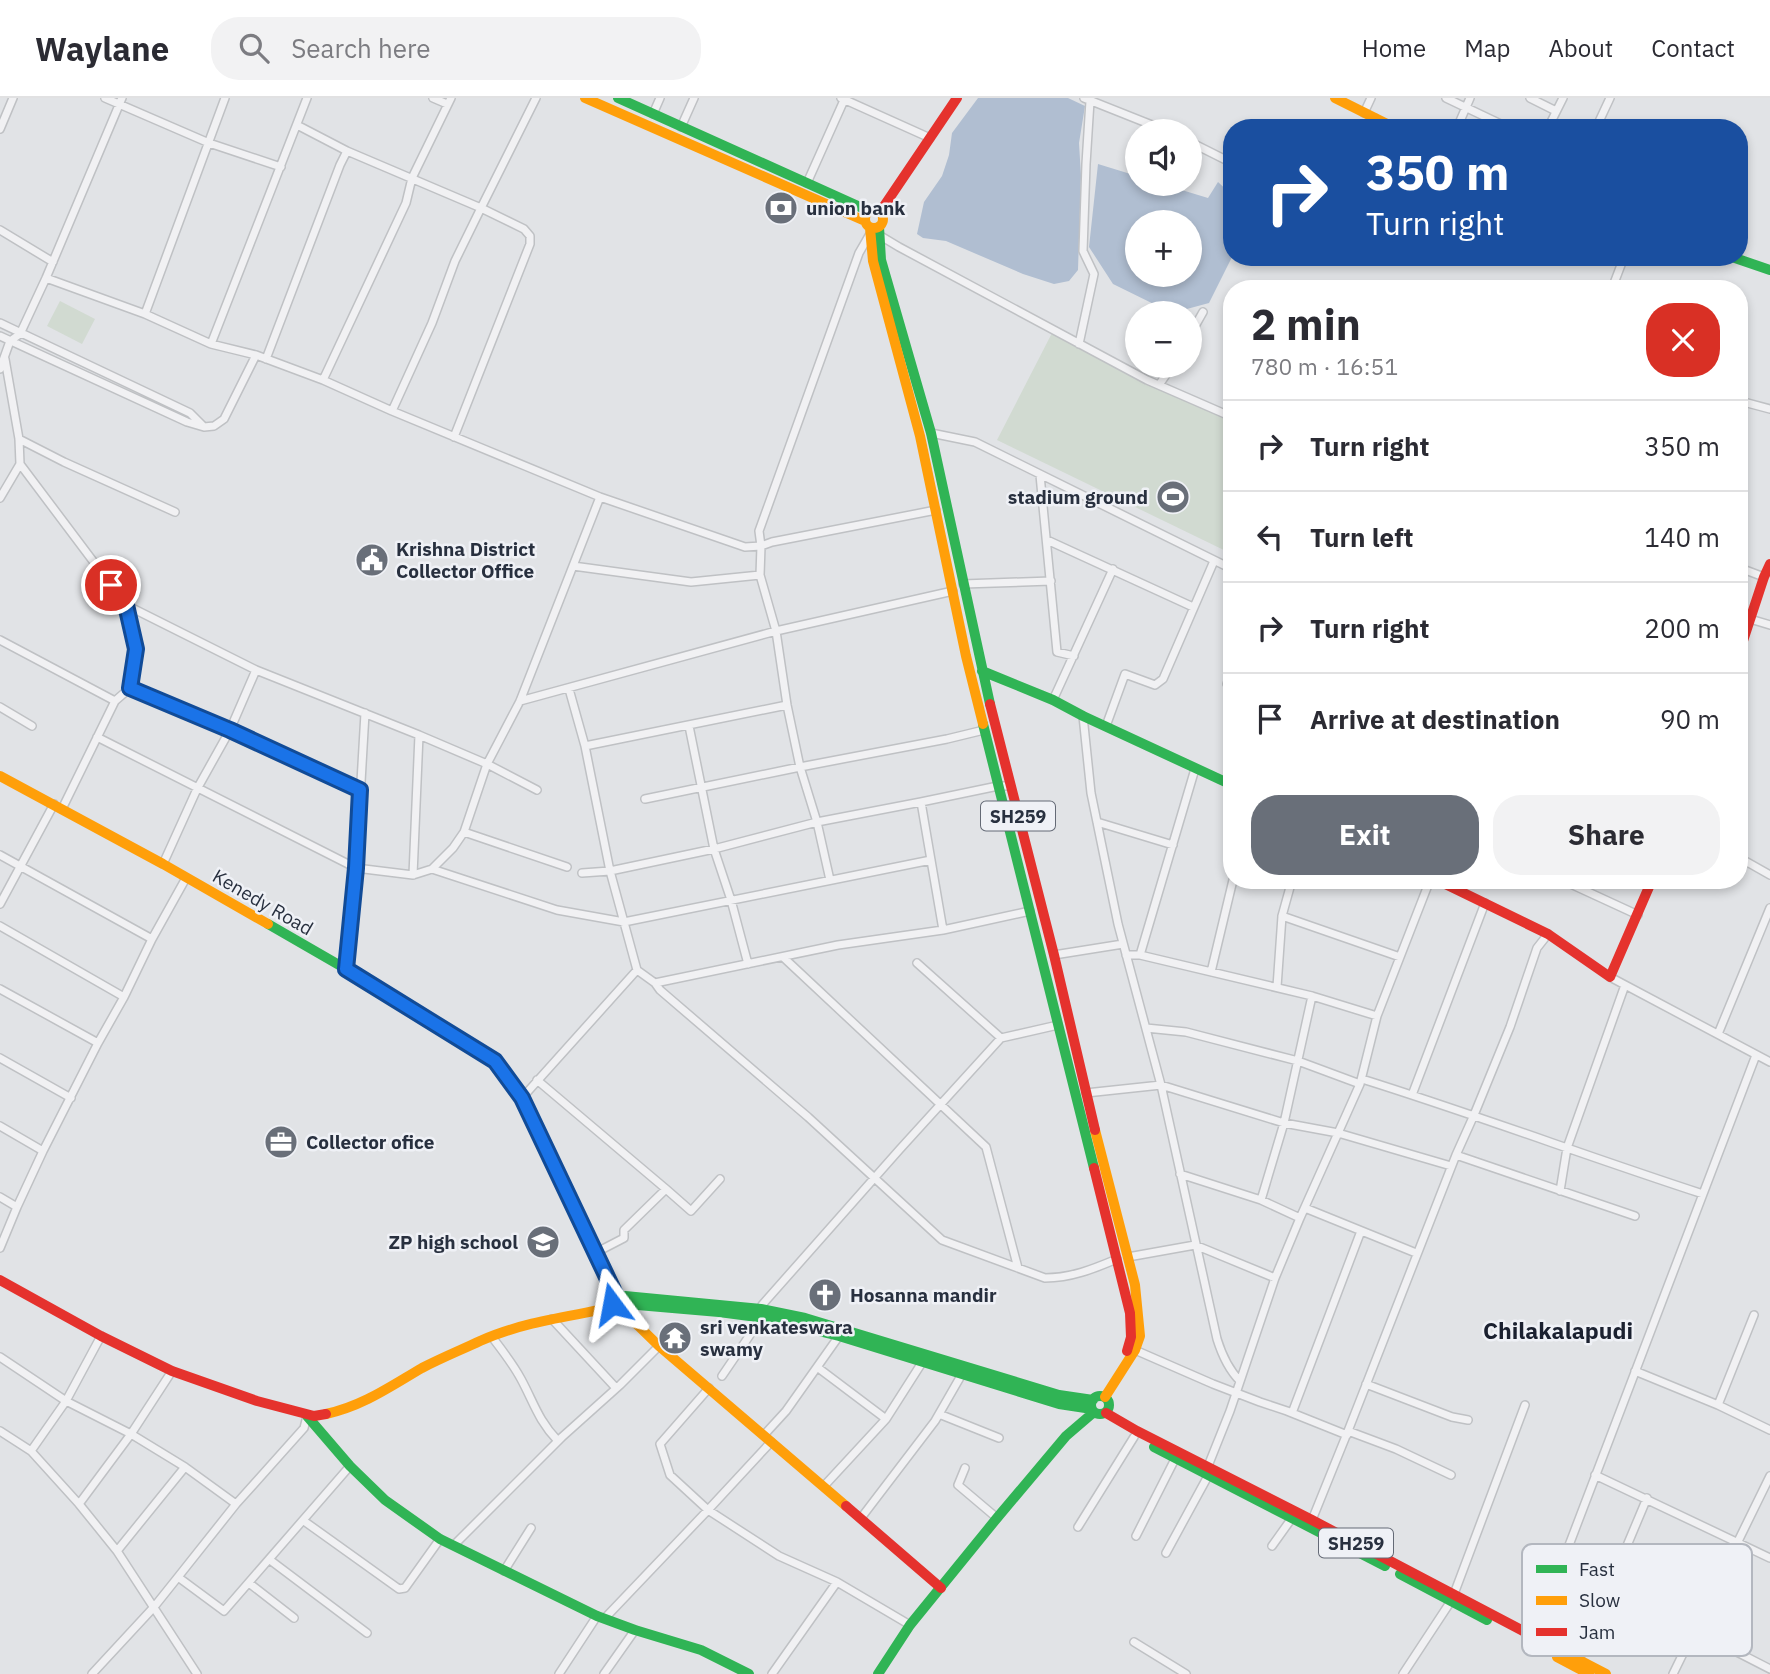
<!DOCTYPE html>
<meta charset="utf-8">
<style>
body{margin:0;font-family:"IBM Plex Sans",sans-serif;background:#f2f2f3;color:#2b2b33;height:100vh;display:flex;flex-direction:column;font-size:26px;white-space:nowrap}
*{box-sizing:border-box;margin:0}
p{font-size:23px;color:#7c7c81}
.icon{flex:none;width:38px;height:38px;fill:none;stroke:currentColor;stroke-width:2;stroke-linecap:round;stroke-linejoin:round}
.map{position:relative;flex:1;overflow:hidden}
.sheet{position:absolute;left:1223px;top:182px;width:525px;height:609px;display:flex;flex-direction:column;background:#fff;border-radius:28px;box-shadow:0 4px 10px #0003}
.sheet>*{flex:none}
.guide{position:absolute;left:1223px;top:21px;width:525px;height:147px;border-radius:28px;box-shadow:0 4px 10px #0003;background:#1a4fa0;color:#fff;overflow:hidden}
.buttons{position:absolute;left:1125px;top:21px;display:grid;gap:14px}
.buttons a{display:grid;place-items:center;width:77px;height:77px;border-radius:50%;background:#fff;box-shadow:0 4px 10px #0003;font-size:35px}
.pin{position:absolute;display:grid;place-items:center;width:60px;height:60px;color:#fff;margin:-30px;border:4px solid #fff;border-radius:50%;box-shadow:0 2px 7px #0007}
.me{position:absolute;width:77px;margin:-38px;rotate:347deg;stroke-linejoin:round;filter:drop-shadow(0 0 5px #0008)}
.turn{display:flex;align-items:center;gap:24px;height:147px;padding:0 28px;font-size:32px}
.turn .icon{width:91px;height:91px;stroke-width:2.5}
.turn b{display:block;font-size:49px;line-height:60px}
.round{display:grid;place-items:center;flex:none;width:74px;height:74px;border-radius:28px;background:#f2f2f3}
.overview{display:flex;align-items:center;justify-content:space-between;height:119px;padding:0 28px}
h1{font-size:42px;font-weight:800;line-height:52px}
.primary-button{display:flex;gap:14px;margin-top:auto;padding:14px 28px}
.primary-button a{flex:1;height:80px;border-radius:28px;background:#696f79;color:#fff;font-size:28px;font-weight:800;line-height:80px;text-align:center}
.primary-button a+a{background:#f2f2f3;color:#2b2b33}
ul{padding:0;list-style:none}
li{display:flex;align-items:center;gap:21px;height:91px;padding:0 28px;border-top:2px solid #e1e1e2}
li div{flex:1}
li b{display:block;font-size:26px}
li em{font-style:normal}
header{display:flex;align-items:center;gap:42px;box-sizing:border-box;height:98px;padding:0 35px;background:#fff;border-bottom:2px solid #e1e1e2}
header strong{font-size:33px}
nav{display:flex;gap:38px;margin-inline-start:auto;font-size:24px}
.search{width:490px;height:63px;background:#f2f2f3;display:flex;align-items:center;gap:18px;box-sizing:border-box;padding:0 24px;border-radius:28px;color:#7c7c81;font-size:26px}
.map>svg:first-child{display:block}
.green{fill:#d1dad1}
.water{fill:#b0bed1;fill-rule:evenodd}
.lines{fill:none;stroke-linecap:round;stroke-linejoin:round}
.street-casing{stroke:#bfc1c4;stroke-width:10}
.street{stroke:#f1f1f3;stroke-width:7}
.fast{stroke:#30b455;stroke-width:10}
.slow{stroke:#ff9f0a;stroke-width:10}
.jam{stroke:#e5322d;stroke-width:10}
.route-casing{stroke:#114b97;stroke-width:18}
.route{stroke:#1a73e8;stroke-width:12}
.labels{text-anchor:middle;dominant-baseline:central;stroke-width:5;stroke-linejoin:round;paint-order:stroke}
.shield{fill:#eff1f6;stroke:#646a76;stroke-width:2}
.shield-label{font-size:18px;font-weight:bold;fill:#28303f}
.poi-label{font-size:19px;font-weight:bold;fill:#28303f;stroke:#eff1f6;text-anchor:start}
.street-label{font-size:19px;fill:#28303f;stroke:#eff1f6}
.quarter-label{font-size:23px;font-weight:bold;fill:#1b2130;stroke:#eff1f6}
.key{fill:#eff1f6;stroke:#b3b7bf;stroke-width:2}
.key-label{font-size:19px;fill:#28303f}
</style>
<header>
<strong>Waylane</strong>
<div class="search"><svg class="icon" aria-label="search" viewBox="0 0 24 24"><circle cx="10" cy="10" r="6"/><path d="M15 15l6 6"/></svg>Search here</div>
<nav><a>Home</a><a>Map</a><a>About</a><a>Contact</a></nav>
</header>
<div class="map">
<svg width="1770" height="1576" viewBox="0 0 1770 1576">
<rect width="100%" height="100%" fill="#e1e3e6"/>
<!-- green -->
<path class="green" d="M60 203 95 221 82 246 47 228Z
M1052 235 1232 317V456L997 342Z"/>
<!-- water -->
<path class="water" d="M978 0H1068L1085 8 1079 45 1081 78 1078 172 1069 183 1054 186 1023 176 946 143 923 140 917 136 924 104 942 78 949 57 952 35Z
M1098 66 1137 78 1138 86H1162L1208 100 1218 84 1232 97V159L1209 205 1172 215 1113 186 1089 149ZM1138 124H1190V177H1138Z"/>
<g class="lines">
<defs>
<path id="street" d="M105 0 209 45 281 69
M433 0 447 6
M841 0 930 40
M1084 0 1167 33
M1446 0 1509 30
M1530 0 1556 13
M1364 15 1371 0
M653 16 660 0
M297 27 347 53 481 110 455 163 432 225 392 313
M681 29 694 0
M1370 30 1375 20
M1457 30 1470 0
M1548 30 1563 0
M1596 30 1610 0
M0 31 13 0
M1190 44 1232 65
M807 85 845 0
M0 132 53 164
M879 137 899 149 1147 282 1232 319
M46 180 145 216 211 246
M1613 188 1624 159
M145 216 225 0
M0 225 190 315 202 327
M1190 237 1203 214
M0 238 187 324 204 329 214 328 224 321 256 257 323 282 392 313 600 399 745 449 761 448 759 433 859 155 870 136
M1079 246 1094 176 1083 153 1086 66 1090 3
M256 257 211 246 307 0
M5 261 19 341 20 366 126 507 136 551 130 590 115 603 62 711
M266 261 340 67 347 53
M0 271 10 243 20 236 46 180 122 0
M323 282 406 105 412 80 451 0
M1159 287 1172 268
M1740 303 1770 311
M931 335 975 344 1232 471
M454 339 530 146V138L524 131 481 110 536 0
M19 341 64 364 175 414
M1040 377 1057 554 1074 558
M0 400 20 366
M1047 442 1193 509
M573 468 691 484 760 477 761 448 772 444 936 412
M1740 470 1764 479
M760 477 776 533 787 607 800 669 817 724 921 704 998 688H1010
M963 486 1051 483
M126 507 256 572 419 637 487 666 537 692
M1750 521 1770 527
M0 542 115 603
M1227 586 1232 573
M130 590 230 632 361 692
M569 591 585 648 610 773 637 872 655 885 838 847 943 832
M1053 602 1113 471
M520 603 776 533 953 493
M0 609 32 628
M1083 618 1091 695 1118 826 1161 987 1217 1241C1222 1257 1228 1271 1240 1283
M689 628 714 751 731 802 748 866
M1106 628 1125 576 1155 587 1163 581 1214 463
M97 639 356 770 365 615
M585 648 787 607
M645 701 800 669 947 641 984 632
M921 704 943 832 1030 813
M1097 724 1173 747
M464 734 567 769
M0 757 152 841
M1740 760 1770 777
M163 766 197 691 230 632 256 572
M432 771 557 812 624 824 931 762
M582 775 610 773 714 751 817 724 830 782
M413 777 419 637
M1562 782 1638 817
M0 806 54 706
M1282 818 1400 859
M0 828 124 899
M1054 857 1123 846
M1126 857H1140L1312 898
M1140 857 1195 671
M783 859 986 1049 1018 1170
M917 865 1001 940
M346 871 356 770 413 777 432 771 453 750 464 734 487 666 520 603 600 399
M1211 874 1233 782
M1610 879 1770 964
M655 885 660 892 808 1019 942 1142 1045 1180C1071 1180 1093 1171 1117 1161
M1277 889 1282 818 1292 782
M0 891 98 945
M1146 930 1186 934 1298 963 1360 986
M1718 936 1770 810
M0 960 71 1000
M1362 981C1477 1017 1589 1059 1703 1096
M537 982 666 1091
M1086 995 1161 987 1284 1025 1338 1035 1451 1068
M1412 997 1485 805
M522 1000 637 872
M0 1028 43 1053
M1456 1057 1635 1118
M1180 1076 1261 1102 1300 1120
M1560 1093 1567 1050 1625 887
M0 1099 17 1109
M1261 1102 1284 1025 1312 898 1377 918
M1305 1110 1416 1155
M0 1150 17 1109 43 1053 98 945 124 899 152 841 186 780
M595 1155 624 1140V1132L666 1091 691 1113 720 1081
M1128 1159 1195 1147 1275 1180
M552 1221 616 1290
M492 1239C502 1252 513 1266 521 1281 534 1305 538 1322 558 1343
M1135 1252 1213 1286 1260 1304 1287 1313 1347 1337
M0 1259 66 1303 31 1353
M817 1269 886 1321
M172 1273 131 1336 185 1369
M1635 1273 1718 1307 1770 1332
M722 1278 756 1228 762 1207 900 1051 1001 940 1058 927
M1366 1286 1452 1319 1468 1322
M709 1290 660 1346 670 1377 708 1412 779 1458 837 1484 910 1527
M1718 1307 1754 1217
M1292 1315 1361 1133
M939 1316 999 1340
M307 1318 304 1330 236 1406 178 1479 224 1513 350 1368
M0 1333 31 1353 79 1406 117 1453 197 1576
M1348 1333 1396 1351 1451 1377
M764 1337 786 1313 839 1238
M1208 1368 1230 1313 1275 1180 1300 1120 1360 986 1377 918 1430 782
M965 1370 958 1387 997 1420
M1595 1377 1770 1460
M824 1388 886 1321 923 1263
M79 1406 131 1336 66 1303 101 1238
M861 1420 935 1323 962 1276
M1308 1421 1312 1422 1348 1333 1456 1057 1474 1017 1510 929 1537 850 1548 836
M304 1423 399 1491 405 1490 440 1441
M1078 1429 1134 1339
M1136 1438 1175 1361
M454 1447 562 1339 620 1287 659 1248
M1272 1448 1292 1420H1296
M117 1453 185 1369 236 1406
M1166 1455 1208 1378
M270 1462 367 1535
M504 1473 531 1430
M249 1485 294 1520
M1454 1496 1525 1307
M605 1520 708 1412 771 1344
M1694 1532 1770 1571
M1534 1539 1756 957
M1134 1544 1186 1576
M1579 1562 1647 1400
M92 1576 154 1509 178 1479
M559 1576 597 1518
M604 1576 635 1532
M772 1576 837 1484
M1403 1576 1451 1503
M1673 1576 1770 1378"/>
</defs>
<!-- street casing -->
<use href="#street" class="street-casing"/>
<!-- street -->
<use href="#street" class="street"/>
<!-- fast -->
<path class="fast" d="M618 0 869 113
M879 129 881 162 931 335 990 606
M1732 159 1770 172
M982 573 1053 602 1083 618 1232 687
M983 626 1094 1070
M268 826 346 871 496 963 522 1000 615 1196
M625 1198 761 1211 805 1220 1059 1297 1093 1302
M626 1206 719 1214 765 1220 839 1238 1059 1306 1092 1311
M1091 1307a9 9 0 1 1 18 0a9 9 0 1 1-18 0Z
M307 1318 350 1368 385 1402 440 1441 597 1518 635 1532 701 1552 749 1576
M1154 1349 1385 1468
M1400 1476 1487 1522
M878 1576 910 1527 997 1420 1066 1338 1094 1314"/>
<!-- slow -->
<path class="slow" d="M585 0 865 123
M1335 0 1395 30
M865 121a9 9 0 1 1 18 0a9 9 0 1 1-18 0Z
M870 130 873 163 920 338 966 558 983 626
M0 678 163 766 268 826
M1095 1032 1135 1187 1140 1238 1135 1252 1105 1299
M620 1210 659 1248 846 1408
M326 1316C363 1308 391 1288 422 1270 441 1260 461 1252 480 1243 522 1224 571 1218 615 1209
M1527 1535 1606 1576
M1557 1559 1589 1576"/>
<!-- jam -->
<path class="jam" d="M880 114 957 0
M1740 552 1764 479 1770 466
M990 606 1054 857 1095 1032
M1437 782 1548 836 1610 879 1652 782
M1094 1070 1130 1215 1131 1239 1127 1253
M0 1182 101 1238 172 1273 257 1303 314 1318 326 1316
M1106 1315 1137 1333 1312 1422 1527 1535
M846 1408 941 1490"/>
</g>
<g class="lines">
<defs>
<path id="route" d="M111 487 126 507 136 551 130 590 230 632 360 692 356 770 346 871 495 963 522 1000 615 1196 611 1201 612 1206"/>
</defs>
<!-- route casing -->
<use href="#route" class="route-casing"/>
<!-- route -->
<use href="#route" class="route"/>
</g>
<!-- icons -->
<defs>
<symbol id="bank-disc" viewBox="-11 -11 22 22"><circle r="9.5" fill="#696f79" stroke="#eff1f6"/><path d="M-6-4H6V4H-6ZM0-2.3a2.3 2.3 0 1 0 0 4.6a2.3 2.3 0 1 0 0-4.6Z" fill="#fff"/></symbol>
<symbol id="stadium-disc" viewBox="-11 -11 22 22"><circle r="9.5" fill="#696f79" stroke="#eff1f6"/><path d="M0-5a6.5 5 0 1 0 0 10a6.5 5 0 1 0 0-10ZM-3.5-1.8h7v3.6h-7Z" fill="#fff"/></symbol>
<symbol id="civic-disc" viewBox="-11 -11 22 22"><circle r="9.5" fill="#696f79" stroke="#eff1f6"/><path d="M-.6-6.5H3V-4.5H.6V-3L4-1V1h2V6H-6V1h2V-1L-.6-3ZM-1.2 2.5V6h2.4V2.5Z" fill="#fff"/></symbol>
<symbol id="office-disc" viewBox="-11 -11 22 22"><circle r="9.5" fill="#696f79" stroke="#eff1f6"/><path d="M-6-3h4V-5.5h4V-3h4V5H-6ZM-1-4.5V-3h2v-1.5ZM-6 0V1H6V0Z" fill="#fff"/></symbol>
<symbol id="school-disc" viewBox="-11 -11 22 22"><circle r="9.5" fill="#696f79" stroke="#eff1f6"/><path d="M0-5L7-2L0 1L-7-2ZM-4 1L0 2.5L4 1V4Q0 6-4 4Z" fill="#fff"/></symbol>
<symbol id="church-disc" viewBox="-11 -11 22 22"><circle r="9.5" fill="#696f79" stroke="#eff1f6"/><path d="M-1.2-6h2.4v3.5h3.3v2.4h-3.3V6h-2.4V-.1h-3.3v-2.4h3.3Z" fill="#fff"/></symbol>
<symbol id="temple-disc" viewBox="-11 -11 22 22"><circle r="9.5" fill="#696f79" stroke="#eff1f6"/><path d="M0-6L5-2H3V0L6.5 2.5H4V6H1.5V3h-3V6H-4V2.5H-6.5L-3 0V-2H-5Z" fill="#fff"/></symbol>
</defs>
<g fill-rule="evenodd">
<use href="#bank-disc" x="762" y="91" width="38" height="38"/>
<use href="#stadium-disc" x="1154" y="380" width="38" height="38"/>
<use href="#civic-disc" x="353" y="443" width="38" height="38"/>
<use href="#office-disc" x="262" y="1025" width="38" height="38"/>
<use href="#school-disc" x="524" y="1125" width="38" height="38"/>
<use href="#church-disc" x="806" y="1178" width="38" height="38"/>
<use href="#temple-disc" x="656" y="1221" width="38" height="38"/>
</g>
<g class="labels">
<!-- shield labels -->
<g class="shield">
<rect x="981" y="703.5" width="74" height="29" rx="5"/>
<rect x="1319" y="1430.5" width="74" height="29" rx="5"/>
</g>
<g class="shield-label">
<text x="1018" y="718">SH259</text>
<text x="1356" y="1445">SH259</text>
</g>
<!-- poi labels -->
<g class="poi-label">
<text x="806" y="110">union bank</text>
<text x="1148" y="399" text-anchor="end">stadium ground</text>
<text x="396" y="451">Krishna District<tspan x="396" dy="22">Collector Office</tspan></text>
<text x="306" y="1044">Collector ofice</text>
<text x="518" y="1144" text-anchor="end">ZP high school</text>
<text x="850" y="1197">Hosanna mandir</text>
<text x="700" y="1229">sri venkateswara<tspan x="700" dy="22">swamy</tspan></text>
</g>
<!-- street labels -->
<g class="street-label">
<text transform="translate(263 804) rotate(30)">Kenedy Road</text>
</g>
<!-- quarter labels -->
<g class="quarter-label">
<text x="1558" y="1232">Chilakalapudi</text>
</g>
</g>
<!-- legend -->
<rect x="1522" y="1446" width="230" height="112" rx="10" class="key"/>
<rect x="1536" y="1467" width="31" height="8" fill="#30b455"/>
<rect x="1536" y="1498" width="31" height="9" fill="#ff9f0a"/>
<rect x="1536" y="1530" width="31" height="8" fill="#e5322d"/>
<g class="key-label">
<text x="1579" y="1478">Fast</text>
<text x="1579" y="1509">Slow</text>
<text x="1579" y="1541">Jam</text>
</g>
</svg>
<div class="buttons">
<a><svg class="icon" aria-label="sound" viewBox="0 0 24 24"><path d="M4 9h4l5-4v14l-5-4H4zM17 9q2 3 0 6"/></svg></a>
<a>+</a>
<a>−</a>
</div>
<div class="pin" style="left:111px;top:487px;background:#d93025"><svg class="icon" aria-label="arrive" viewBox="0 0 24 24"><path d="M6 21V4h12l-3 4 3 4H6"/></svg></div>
<svg class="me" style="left:612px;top:1206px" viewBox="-20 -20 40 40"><path d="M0-17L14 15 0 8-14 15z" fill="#1a73e8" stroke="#fff" stroke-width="4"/></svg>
<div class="guide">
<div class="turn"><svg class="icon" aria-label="right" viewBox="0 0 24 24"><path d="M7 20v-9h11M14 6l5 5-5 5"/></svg><div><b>350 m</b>Turn right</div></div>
</div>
<section class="sheet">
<div class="overview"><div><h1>2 min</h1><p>780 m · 16:51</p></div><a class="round" style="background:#d93025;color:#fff"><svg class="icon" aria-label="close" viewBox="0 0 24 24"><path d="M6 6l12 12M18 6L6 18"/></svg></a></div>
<ul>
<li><svg class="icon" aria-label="right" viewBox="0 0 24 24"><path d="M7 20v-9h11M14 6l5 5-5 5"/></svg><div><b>Turn right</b></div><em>350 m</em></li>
<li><svg class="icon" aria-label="left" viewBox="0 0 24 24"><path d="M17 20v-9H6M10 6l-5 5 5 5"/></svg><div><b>Turn left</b></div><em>140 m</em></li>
<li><svg class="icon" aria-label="right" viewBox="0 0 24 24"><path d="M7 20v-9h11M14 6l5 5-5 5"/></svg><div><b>Turn right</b></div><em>200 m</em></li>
<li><svg class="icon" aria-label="arrive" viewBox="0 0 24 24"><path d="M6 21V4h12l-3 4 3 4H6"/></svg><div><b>Arrive at destination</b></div><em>90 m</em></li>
</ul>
<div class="primary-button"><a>Exit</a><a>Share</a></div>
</section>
</div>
